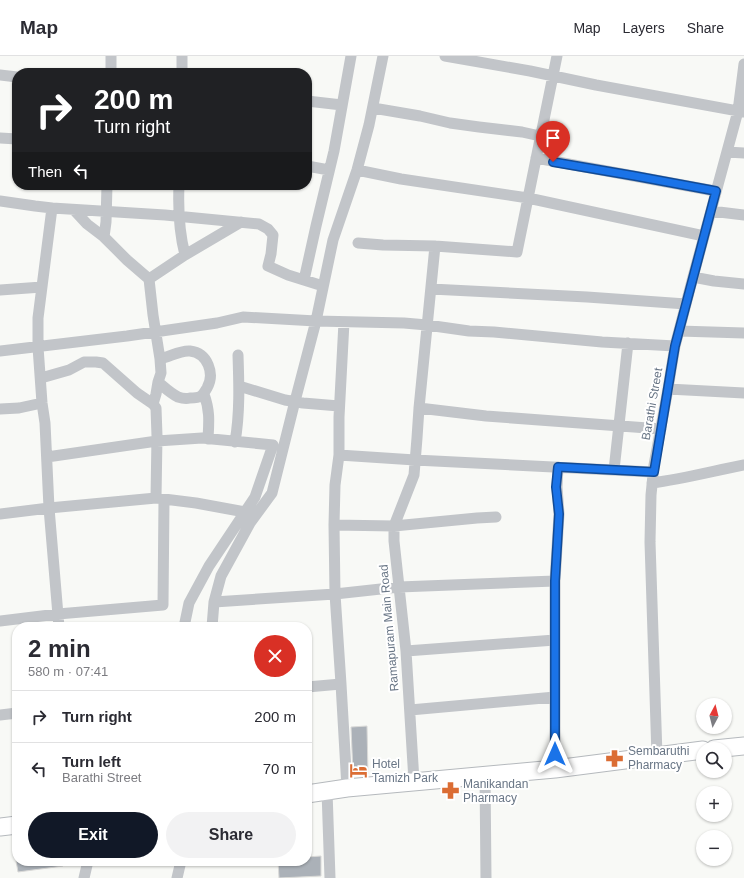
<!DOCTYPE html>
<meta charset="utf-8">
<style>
body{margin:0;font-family:Helvetica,sans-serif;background:#f2f2f3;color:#2b2b33;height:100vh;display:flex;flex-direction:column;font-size:15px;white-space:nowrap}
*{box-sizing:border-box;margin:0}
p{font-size:13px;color:#7c7c81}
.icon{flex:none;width:22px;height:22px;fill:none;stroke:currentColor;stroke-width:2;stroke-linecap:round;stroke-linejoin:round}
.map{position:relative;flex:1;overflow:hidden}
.drawer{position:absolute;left:12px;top:566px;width:300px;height:244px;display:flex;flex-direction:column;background:#fff;border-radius:16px;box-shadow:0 1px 3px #0004}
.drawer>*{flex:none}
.guide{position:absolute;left:12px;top:12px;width:300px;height:122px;border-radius:16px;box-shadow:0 1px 3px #0004;background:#202124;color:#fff;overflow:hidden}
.needle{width:26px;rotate:7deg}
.tools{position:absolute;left:696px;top:642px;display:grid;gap:8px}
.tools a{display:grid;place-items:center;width:36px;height:36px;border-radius:50%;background:#fff;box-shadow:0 1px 3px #0004;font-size:20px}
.pin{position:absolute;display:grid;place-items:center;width:34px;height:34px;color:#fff;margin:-41px -17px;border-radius:50% 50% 50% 0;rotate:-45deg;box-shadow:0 0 4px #0007}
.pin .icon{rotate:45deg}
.me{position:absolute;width:44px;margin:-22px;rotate:0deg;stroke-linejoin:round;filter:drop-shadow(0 0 3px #0008)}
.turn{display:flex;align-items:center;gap:14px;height:84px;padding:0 16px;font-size:18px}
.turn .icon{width:52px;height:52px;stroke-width:2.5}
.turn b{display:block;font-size:28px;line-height:34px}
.then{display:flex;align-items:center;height:38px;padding:0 16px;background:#0003;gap:8px;font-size:15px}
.round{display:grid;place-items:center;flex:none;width:42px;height:42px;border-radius:21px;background:#f2f2f3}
.summary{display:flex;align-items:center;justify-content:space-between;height:68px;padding:0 16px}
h1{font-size:24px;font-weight:600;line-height:30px}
.cta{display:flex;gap:8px;margin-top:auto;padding:8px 16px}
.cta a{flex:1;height:46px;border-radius:24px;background:#111827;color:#fff;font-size:16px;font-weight:600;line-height:46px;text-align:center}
.cta a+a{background:#f2f2f3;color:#2b2b33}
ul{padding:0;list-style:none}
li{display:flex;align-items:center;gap:12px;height:52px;padding:0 16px;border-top:1px solid #e1e1e2}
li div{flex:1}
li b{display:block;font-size:15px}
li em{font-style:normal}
header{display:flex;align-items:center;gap:24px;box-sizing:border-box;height:56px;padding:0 20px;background:#fff;border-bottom:1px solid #e1e1e2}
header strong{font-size:19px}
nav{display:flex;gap:22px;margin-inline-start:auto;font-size:14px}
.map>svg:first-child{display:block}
.building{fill:#abb1b8;stroke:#dadad8}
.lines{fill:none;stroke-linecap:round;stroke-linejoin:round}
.primary-casing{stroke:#b5b9bd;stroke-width:19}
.street{stroke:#c2c5c9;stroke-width:11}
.primary{stroke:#fff;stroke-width:17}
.route-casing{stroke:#114b97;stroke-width:10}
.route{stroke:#1a73e8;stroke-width:7}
.labels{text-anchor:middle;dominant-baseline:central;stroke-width:4;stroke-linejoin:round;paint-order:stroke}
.street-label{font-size:12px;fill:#697686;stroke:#fff}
.poi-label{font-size:12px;fill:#697686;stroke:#fff;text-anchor:start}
</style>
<header>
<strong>Map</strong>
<nav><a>Map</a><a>Layers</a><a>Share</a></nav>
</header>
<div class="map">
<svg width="744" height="822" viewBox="0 0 744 822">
<rect width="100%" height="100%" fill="#f8f9f6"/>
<!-- building -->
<path class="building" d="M367 670 368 718H353L351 671Z
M321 800V820L279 822 278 805H307V801Z
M16 805H63V810L18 816Z"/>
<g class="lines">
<defs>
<path id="primary" d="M714 693 744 690
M307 738 347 732 555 713 703 694
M0 771 17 769"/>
</defs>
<!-- primary casing -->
<use href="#primary" class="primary-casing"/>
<!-- street -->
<path class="street" d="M445 0 530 15 596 29 744 56
M111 17V0
M182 17V0
M0 19 17 21
M307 45 342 49
M373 52 420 60 450 67 479 71 522 76 540 80
M0 82 17 83
M727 96 744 97
M536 102 715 135
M307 110 329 114
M357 114 401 123 528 142 704 180
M179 129C178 153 179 176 185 199
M0 145 35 150 52 152 165 159 259 168 268 173 273 179 271 198 268 210 288 219 323 230
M52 152 38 262V291L42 347 45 367 49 452 59 571
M74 154 87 168 104 181 127 204 149 223 153 259 160 303 161 317 158 326 156 338 153 348
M711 155 744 159
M104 181 106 166 107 129
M358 187 383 189 435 190 517 196 557 0
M693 221 714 225 744 228
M149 223 185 199 241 166
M304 224 316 170 334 95 351 0
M431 233 587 241 686 248
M0 234 42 231
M344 266 339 361V399L335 429 334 469 335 538 341 628 347 732
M679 275 744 277
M0 295 127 280 217 267 243 261 316 265 404 267 427 269 469 275 494 276 602 286 675 290
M41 322 69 314 84 306H96L103 307 137 337 153 348 156 352 157 380 156 442
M158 326C164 331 170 337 178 341 181 342 186 343 190 342 193 342 198 342 201 340 204 338 205 335 207 332 215 318 208 297 190 295 180 294 170 301 160 303
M239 330 285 344 303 347 339 350
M668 333 744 337
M204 338C210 355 209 365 208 383
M419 352 486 360 661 373
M0 353 19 352 42 347
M235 386C240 357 239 328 238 299
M339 399 415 404 653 416
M47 401 157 385 202 382 273 389 255 441 209 510 189 547 184 571
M614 414 628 287
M652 427C683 423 713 415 744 409
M0 458 49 452 156 442 196 447 245 456
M334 469 394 470 477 462 496 461
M214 546 335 538 399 531 555 525
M0 565 58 558 163 549 164 444
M212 571 214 546 221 520 250 467 272 437 294 349 316 265 333 184 357 114 369 69 383 0
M406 595 555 584
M307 631 341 628
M410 654 555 641
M0 659 17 657
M657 700 650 486 651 439 654 409 668 333 671 314 675 290 693 221 738 55 744 8
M555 713V525L559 458 557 431 558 411
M485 719 486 822
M414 725 406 595 394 485V470L414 419 417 382 419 352 435 190
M327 735 330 822
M84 822 88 805
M177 822 181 805"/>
<!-- primary -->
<use href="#primary" class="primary"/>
</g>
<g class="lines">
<defs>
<path id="route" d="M553 106 635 120 716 135 675 290 654 416 558 411 556 431 559 458 555 525V698"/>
</defs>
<!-- route casing -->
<use href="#route" class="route-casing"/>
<!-- route -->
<use href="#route" class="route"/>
</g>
<!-- icons -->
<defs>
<symbol id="pharmacy-bare" viewBox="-9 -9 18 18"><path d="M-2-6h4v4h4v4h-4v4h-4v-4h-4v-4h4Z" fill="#db6d34" stroke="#fff" stroke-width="2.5" paint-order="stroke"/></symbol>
<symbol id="hotel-bare" viewBox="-9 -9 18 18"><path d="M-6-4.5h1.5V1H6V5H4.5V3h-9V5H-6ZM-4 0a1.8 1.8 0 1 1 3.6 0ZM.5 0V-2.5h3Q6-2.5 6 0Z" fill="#db6d34" stroke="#fff" stroke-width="2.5" paint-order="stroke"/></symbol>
</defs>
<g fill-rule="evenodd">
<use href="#pharmacy-bare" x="602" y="690" width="25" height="25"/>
<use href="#hotel-bare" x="346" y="702" width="25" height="25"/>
<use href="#pharmacy-bare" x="438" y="722" width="25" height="25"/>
</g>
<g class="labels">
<!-- street labels -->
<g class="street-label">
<text transform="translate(652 348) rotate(-80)">Barathi Street</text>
<text transform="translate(389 572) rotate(-95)">Ramapuram Main Road</text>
</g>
<!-- poi labels -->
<g class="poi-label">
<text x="628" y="695">Sembaruthi<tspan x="628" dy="14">Pharmacy</tspan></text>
<text x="372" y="708">Hotel<tspan x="372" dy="14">Tamizh Park</tspan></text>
<text x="463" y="728">Manikandan<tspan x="463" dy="14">Pharmacy</tspan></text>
</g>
</g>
</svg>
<div class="tools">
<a><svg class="needle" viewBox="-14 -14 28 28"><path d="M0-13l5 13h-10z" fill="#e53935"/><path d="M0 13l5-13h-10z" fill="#7c7c81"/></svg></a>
<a><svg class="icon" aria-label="search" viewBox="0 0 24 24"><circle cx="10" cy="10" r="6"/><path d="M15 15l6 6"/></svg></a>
<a>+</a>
<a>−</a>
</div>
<div class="pin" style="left:553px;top:106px;background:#d93025"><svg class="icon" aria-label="arrive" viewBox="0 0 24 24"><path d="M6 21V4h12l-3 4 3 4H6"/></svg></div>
<svg class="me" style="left:555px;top:698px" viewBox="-20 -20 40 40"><path d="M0-17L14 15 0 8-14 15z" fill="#1a73e8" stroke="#fff" stroke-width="4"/></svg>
<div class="guide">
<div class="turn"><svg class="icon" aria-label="right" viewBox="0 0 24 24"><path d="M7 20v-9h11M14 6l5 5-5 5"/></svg><div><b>200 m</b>Turn right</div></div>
<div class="then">Then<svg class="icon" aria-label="left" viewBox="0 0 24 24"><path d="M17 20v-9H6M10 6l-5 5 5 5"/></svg></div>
</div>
<section class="drawer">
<div class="summary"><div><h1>2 min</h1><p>580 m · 07:41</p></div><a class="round" style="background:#d93025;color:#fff"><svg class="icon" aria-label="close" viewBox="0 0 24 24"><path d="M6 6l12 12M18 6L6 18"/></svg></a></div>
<ul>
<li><svg class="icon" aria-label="right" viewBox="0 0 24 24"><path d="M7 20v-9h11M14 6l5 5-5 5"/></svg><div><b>Turn right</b></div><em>200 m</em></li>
<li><svg class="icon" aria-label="left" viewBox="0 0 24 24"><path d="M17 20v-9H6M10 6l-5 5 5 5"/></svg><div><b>Turn left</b><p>Barathi Street</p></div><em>70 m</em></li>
</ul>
<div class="cta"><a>Exit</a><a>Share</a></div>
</section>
</div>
